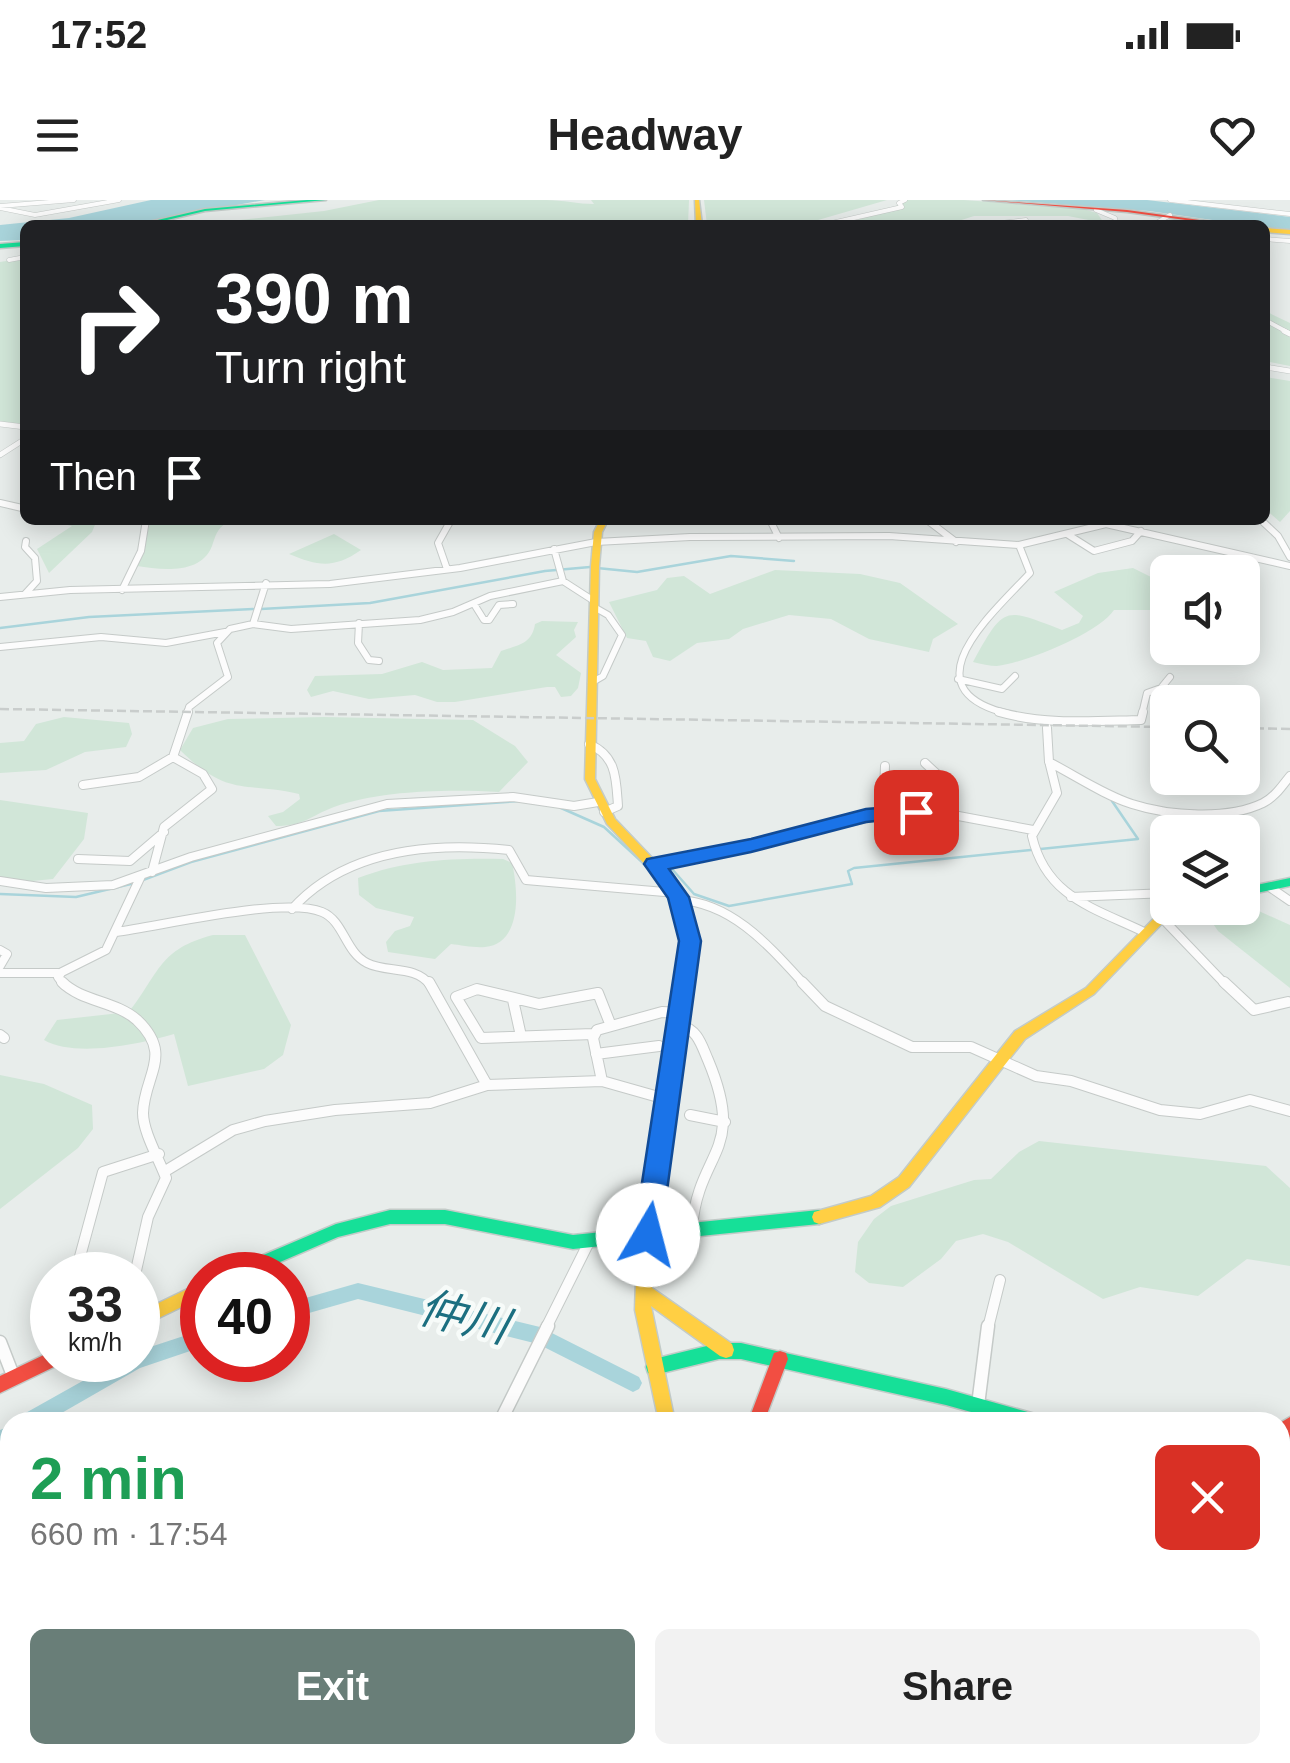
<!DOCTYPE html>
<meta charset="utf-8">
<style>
body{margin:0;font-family:Arial,"Noto Sans JP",sans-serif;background:#f2f2f2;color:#222;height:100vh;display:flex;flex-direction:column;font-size:38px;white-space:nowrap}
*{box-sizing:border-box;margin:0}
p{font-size:32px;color:#767676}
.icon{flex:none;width:55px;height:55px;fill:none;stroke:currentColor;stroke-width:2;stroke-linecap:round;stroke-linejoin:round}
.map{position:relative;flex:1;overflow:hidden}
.panel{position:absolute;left:0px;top:1212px;width:1290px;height:352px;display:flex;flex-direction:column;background:#fff;border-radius:30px 30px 0 0;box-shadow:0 5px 25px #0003}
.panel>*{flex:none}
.hud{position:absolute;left:20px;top:20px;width:1250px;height:305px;border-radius:15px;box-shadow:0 5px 25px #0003;background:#202124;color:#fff;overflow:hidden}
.tools{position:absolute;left:1150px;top:355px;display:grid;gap:20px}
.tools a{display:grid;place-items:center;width:110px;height:110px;border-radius:15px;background:#fff;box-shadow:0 5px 25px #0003;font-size:50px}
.speed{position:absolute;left:30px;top:1052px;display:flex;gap:20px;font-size:50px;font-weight:700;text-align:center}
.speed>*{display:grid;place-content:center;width:130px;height:130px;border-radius:50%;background:#fff;box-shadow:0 5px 25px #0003;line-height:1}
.speed small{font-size:25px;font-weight:400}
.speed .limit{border:15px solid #d22;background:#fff;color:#111}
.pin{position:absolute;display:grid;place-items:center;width:85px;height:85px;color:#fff;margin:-42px;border-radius:20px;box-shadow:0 5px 15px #0006}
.me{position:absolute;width:110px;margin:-55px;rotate:8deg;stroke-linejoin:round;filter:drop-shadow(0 0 8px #0008)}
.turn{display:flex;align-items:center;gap:35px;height:210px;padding:0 30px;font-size:45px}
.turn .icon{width:130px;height:130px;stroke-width:2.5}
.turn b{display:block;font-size:70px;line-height:85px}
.then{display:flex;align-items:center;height:95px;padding:0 30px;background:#0003;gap:20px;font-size:38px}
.round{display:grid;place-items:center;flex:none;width:105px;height:105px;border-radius:15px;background:#f2f2f2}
.overview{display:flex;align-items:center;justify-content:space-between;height:170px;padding:0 30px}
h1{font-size:60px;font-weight:600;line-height:75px;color:#1e9e55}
.primary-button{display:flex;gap:20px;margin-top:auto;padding:20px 30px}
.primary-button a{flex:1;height:115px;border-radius:15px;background:#697e78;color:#fff;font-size:40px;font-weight:600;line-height:115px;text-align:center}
.primary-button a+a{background:#f2f2f2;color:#222}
.status{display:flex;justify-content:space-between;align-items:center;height:70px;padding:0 50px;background:#fff;direction:ltr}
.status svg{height:28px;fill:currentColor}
header{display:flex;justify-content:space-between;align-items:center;height:130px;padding:0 30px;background:#fff;font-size:45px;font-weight:600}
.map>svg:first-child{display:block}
.green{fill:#d1e6d8}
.water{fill:#a9d4db}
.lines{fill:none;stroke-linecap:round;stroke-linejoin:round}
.stream{stroke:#a9d4db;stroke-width:2.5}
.river{fill:#a9d4db;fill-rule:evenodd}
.street-far5-casing{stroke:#c5cac8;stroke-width:5}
.street-far4-casing{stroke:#c5cac8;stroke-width:6}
.street-far3-casing{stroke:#c5cac8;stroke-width:8}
.street-far2-casing{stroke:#c5cac8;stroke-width:10}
.street-far1-casing{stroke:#c5cac8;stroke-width:12}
.street-casing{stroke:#c5cac8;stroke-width:15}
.fast-casing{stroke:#c3cbc8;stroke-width:3}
.slow-casing{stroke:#c3cbc8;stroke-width:3}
.jam-casing{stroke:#c3cbc8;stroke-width:3}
.street-far5{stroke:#fcfcfc;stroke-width:4}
.street-far4{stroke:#fcfcfc;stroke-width:5}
.street-far3{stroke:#fcfcfc;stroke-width:6}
.street-far2{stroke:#fcfcfc;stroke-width:8}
.street-far1{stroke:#fcfcfc;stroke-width:10}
.street{stroke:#fcfcfc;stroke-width:12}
.fast{fill:#16e098;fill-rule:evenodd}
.slow{fill:#ffcf43;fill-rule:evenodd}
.jam{fill:#f24e42;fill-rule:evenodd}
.rail{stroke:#c9cdcc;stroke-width:2.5;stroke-dasharray:9 4;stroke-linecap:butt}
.route{fill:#1a73e8;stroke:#114b97;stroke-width:2.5}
.labels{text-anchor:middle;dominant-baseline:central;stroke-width:9;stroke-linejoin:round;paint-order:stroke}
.near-water-label{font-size:45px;font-style:italic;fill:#1c6f80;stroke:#f7fbf9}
</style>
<div class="status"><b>17:52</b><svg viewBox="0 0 49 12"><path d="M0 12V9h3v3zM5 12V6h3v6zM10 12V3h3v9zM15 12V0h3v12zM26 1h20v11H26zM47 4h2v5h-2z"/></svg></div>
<header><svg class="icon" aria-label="menu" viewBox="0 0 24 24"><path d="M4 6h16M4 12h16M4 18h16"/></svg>Headway<svg class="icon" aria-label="heart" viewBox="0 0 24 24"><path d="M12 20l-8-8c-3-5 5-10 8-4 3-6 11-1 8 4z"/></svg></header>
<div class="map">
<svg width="1290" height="1563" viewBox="0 0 1290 1563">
<rect width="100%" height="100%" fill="#e8edeb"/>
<!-- green -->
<path class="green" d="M379 0C436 0 492 0 546 0 563 0 578 4 594 4L591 0H689L688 25H194L324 11Z
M704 0H887L801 25H707Z
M899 0H964L1083 9 1097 13 1104 23 1068 16H974L946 25H844L901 4Z
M25 58V230L0 224V62Z
M1265 111 1290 123V166L1265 161Z
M1265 177 1290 181V311L1280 322 1265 309Z
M46 320H97L92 332 49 373 37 349 72 326Z
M174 320H230C217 329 217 332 212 346 201 375 161 370 137 366L150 324Z
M334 334 361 350C334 369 318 366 289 354Z
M1133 368 1167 385 1156 410H1114C1099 433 1025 463 997 466 990 466 981 464 973 462 1005 404 1004 408 1062 430L1079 423 1083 416 1054 392 1098 373Z
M775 370 860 374 900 383 958 424 933 439 929 452 869 439 831 419 789 415 743 429 729 439 697 443 670 461 653 457 646 441 627 438 609 402 657 390 667 378 684 376 710 394Z
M542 421 578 422 574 430 576 437 556 455 581 473 578 488 571 496 561 497 555 487H547L455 502H437L415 495 369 499 333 491 311 497 307 490 315 476 382 474 422 462 443 470 492 468 501 451C518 445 532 444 535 424Z
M64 517 129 523 132 534 126 547 85 552 46 570 0 573V543L24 541 36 524Z
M324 517 473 520 515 546 528 562 499 592C451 589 380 590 334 607 310 616 304 626 276 626L268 616 283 612 300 599 299 594C242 581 229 598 180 550L193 528 228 519Z
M0 600 88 613 84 639 53 679 22 682 0 678Z
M503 659 512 663C518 689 523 743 485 747 474 748 461 745 451 744L435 759 388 752 386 742 395 731 410 726 414 717 376 708 359 695 358 678C406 660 452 658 503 659Z
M1243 704 1290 725V788L1218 731 1205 712 1206 708H1242Z
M213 735H245L291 825 283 855 264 869 188 886 174 834C140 844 75 858 44 840L57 820 129 812C160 772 159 749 213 735Z
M0 875 44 884 92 905 93 929 78 948 0 1009Z
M1039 941 1266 966 1290 988V1066L1247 1059 1198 1096 1140 1087 1103 1099 1008 1042 983 1034 956 1041 941 1059 903 1087 869 1083 855 1072 858 1042 874 1019 891 1006 974 980 991 979 1019 952Z
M356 1555H573L572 1563H357Z"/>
<!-- water -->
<path class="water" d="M151 0H265L126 25H25V40L0 41V25L69 18Z
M1006 0H1147L1290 17V31L1149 11Z"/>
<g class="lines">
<!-- stream -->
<path class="stream" d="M597 368 637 372 731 356 794 361
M261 409 370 403 545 371 590 367
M0 428 89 417 253 409
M561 608 604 627 655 674
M663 672 672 669 694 694 729 706 852 684 848 671 854 668 1138 639 1112 601
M143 680 191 662 379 611 519 601
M0 694 76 697 135 683"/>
<!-- river -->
<path class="river" d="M358 1083 540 1127 639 1177 642 1183 639 1189 633 1192 538 1144 358 1099 288 1119V1103Z
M202 1130V1147L140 1168 46 1222H20L22 1215 120 1160H138V1151Z
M10 1226V1246L0 1250V1230Z"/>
<defs>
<path id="street-far5" d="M1170 0 1290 14
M0 6 74 0
M0 8 35 15 119 0
M1096 10 1115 18 1116 25
M844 24 887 25
M823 25 902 7 899 3 905 0
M983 25 1026 20
M1049 25H1064
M1153 25 1170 15
M1265 39 1290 41
M9 60 25 57
M1265 120 1289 133"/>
<path id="street-far4" d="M1284 131 1290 134
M1265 167 1290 171
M0 224 25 227
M0 255 25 239"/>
<path id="street-far3" d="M0 303 22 308
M770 320 779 338
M927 320 956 342
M1261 320 1278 336 1290 357
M1067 334 1094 351 1132 341 1141 331
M554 349 563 381 594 401
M447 369 438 343 451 320
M122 390 141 351 146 320
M25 394 37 381 35 358 25 347 26 341
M0 397 70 390 330 384 460 368 596 342 690 337 889 336 1019 345 1106 324 1290 366
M474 404 484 420H489L499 405 513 404
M359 423 358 443 369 460 379 461
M253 424 291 429 420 420 453 412 490 396 563 381
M0 447 101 437 166 443 225 432
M958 479 1002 489 1015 476
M591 483 603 476 622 435 608 415 594 407
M187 514 189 507 228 477 217 443 230 429 253 424 266 383
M1009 514C905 489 991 415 1030 373L1019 345
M1142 514 1147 493 1161 488 1170 477"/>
<path id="street-far2" d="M999 512C1044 525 1094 521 1141 520L1143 512
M1047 528 1049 562C1076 576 1104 595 1132 604 1169 616 1228 620 1263 603 1275 597 1282 586 1290 576
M589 544C617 556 616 579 618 606L604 612
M925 563 939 576 929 595V612
M1050 565 1057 593 1032 636C1046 697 1094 708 1144 732
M885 566 884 590 915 609
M83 585 139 577 173 557
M78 659 130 661 164 632
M655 664 900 611 937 612 1033 630
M152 672 164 627 212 589 203 574 173 557 188 512
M0 681 46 688 113 685 191 657 387 604 513 597 574 606 598 602
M1271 688 1290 701
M1071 697 1168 693
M679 700C733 703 770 747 805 785
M292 709C346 649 433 642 509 650L526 680 676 693
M1159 715 1226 785
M116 732C162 726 284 696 322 712 344 721 345 752 367 763 386 773 416 765 430 785
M0 750 7 754 0 766
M0 773H58
M64 785 58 777 62 772 106 750 141 676"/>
<path id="street-far1" d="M62 782C82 802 116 801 137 820 174 855 144 875 143 913 143 932 159 959 166 978L148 1017 135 1075
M429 782 487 885
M802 782 825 806 912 847H971L1036 876 1071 881 1160 910 1200 914 1250 900 1290 911
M1224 782 1254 810 1288 802
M513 800 521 836
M680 825C698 830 701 844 708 860 747 953 699 949 692 1027
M593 834 481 838 456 797 477 789 539 804 598 793 611 826
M0 835 4 838
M596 854 659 846
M602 881 593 838 597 830 662 812 682 813
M690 915 725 922
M167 970 233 930 265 921 335 910 430 903 487 885 602 881 669 900
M75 1075 103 972 159 954
M546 1128 590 1040
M988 1128 1000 1080"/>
<path id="street" d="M0 1142 14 1178
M978 1205 988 1126
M500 1222 548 1126
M0 1363 10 1384
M1280 1500 1290 1512
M171 1563 173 1555"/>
<path id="fast" d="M307 0H326L205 11 146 25H136L205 9Z
M25 42V46L0 48V44Z
M1290 678V686L1242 696V688Z
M390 1010H445L573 1035 819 1010 824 1012 826 1017 824 1022 819 1024 573 1049 445 1024H390L338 1037 250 1075H225L228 1070 336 1024Z
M719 1143H741L946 1189 1035 1214 1041 1216 1043 1222H1007L946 1205 741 1159H719L654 1175 648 1173 646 1167 648 1161 654 1159Z"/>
<path id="slow" d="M695 0H699L702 25H696Z
M1265 28 1290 30V34L1265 32Z
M600 320H608L602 332 599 366 595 579 615 619 678 685 696 741 652 1088 732 1144 734 1150 732 1156 726 1158 720 1156 651 1106 675 1222H659L635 1110 636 1081 684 741 669 690 607 624 585 579 591 366 594 332Z
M1168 704V708H1176L1174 711 1094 794 1025 839 909 987 880 1007 819 1024 814 1022 812 1017 814 1012 871 996 899 977 1015 831 1086 788Z
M202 1082V1097L138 1128V1113Z
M684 1555H704V1563H684Z"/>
<path id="jam" d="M983 0 1127 10 1236 25H1222L1127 12Z
M52 1151V1160H60L58 1165 0 1193V1176Z
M780 1151 786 1153 788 1159 764 1222H748L774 1153Z
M1290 1217V1237L1280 1243V1223Z"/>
</defs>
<!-- street-far5 casing -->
<use href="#street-far5" class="street-far5-casing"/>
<!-- street-far4 casing -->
<use href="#street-far4" class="street-far4-casing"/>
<!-- street-far3 casing -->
<use href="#street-far3" class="street-far3-casing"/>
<!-- street-far2 casing -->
<use href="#street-far2" class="street-far2-casing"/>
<!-- street-far1 casing -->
<use href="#street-far1" class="street-far1-casing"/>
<!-- street casing -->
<use href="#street" class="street-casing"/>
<!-- fast casing -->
<use href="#fast" class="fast-casing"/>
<!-- slow casing -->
<use href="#slow" class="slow-casing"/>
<!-- jam casing -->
<use href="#jam" class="jam-casing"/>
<!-- street-far5 -->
<use href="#street-far5" class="street-far5"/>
<!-- street-far4 -->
<use href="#street-far4" class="street-far4"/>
<!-- street-far3 -->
<use href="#street-far3" class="street-far3"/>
<!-- street-far2 -->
<use href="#street-far2" class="street-far2"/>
<!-- street-far1 -->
<use href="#street-far1" class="street-far1"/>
<!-- street -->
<use href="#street" class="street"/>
<!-- fast -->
<use href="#fast" class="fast"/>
<!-- slow -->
<use href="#slow" class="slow"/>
<!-- jam -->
<use href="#jam" class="jam"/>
<!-- rail -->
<path class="rail" d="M0 509 1168 527
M1242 528 1290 529"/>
</g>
<!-- route -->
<path class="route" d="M916 605 926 612 923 616 866 622 751 652 669 669 689 697 701 741 661 1035 657 1044 648 1048 638 1044 634 1035 679 741 668 698 644 664 647 659 751 639 866 609Z"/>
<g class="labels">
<!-- near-water labels -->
<g class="near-water-label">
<text transform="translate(464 1117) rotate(14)">仲川</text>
</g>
</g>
</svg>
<div class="tools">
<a><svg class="icon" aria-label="sound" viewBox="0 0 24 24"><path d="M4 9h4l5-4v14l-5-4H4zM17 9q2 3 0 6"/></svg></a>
<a><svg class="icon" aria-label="search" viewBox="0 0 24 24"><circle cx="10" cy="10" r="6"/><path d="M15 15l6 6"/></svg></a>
<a><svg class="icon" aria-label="layers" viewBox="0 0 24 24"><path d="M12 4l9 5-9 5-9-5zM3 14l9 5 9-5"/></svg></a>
</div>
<div class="speed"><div>33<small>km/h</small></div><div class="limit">40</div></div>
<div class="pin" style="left:916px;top:612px;background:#d93025"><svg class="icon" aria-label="arrive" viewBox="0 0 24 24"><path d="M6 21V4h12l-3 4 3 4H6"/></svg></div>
<svg class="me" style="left:648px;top:1035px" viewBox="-20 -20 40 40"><circle r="19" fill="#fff"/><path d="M0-13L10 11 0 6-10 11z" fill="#1a73e8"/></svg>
<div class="hud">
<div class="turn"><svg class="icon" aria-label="right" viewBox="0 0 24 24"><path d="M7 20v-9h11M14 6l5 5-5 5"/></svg><div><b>390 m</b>Turn right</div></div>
<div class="then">Then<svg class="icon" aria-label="arrive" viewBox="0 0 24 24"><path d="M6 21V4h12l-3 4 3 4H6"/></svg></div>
</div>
<section class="panel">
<div class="overview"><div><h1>2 min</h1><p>660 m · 17:54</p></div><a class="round" style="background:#d93025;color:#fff"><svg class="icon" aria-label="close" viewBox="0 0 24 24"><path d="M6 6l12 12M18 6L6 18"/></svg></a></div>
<div class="primary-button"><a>Exit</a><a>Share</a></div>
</section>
</div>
